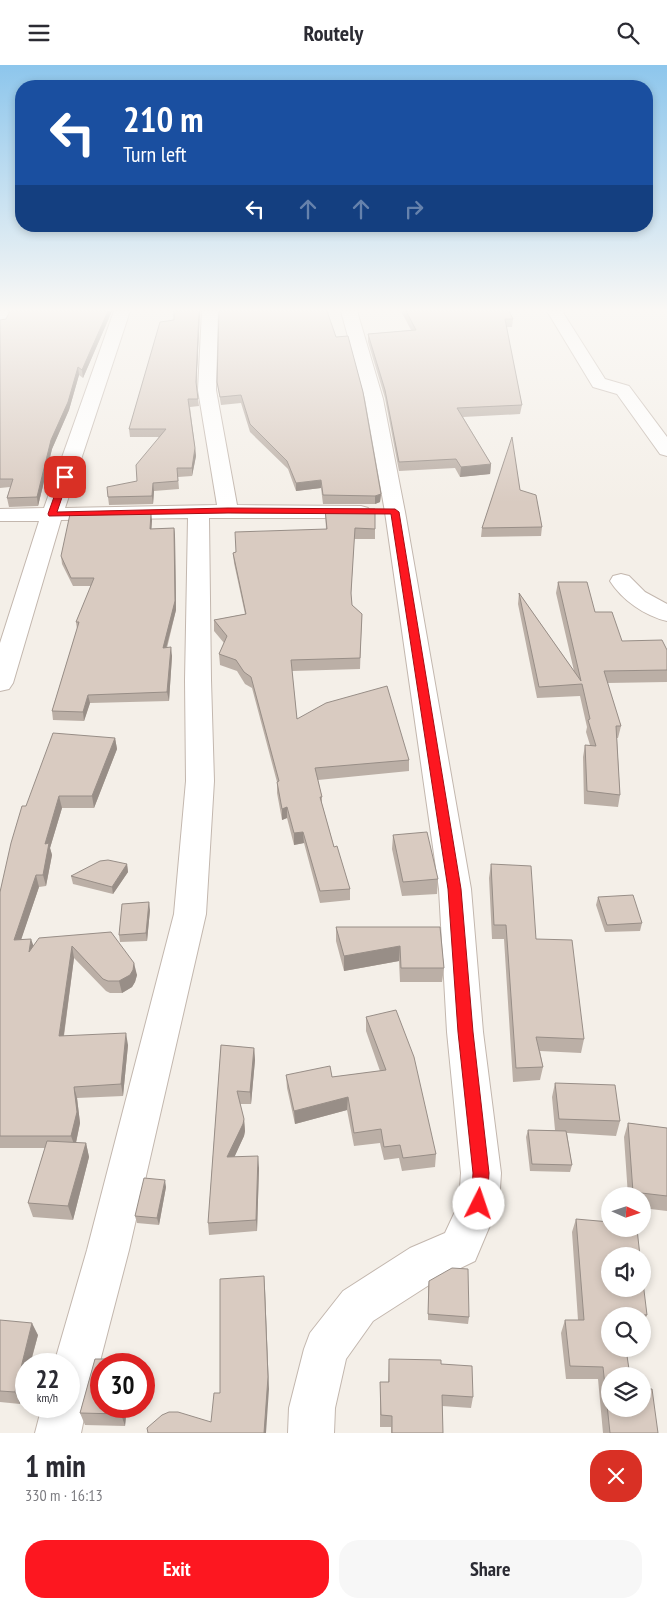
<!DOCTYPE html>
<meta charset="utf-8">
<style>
body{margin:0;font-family:"PT Sans Narrow",sans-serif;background:#f7f7f7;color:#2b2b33;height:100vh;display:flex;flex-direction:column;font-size:19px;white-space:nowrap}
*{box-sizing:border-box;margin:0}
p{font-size:16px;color:#7c7c81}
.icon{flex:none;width:28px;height:28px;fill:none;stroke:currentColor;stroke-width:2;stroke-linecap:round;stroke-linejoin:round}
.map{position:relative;height:1368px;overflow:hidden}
.panel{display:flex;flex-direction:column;background:#fff;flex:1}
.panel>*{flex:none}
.guide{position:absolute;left:15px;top:15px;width:638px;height:152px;border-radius:20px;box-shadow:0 2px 8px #0003;background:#1a4fa0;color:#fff;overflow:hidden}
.needle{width:32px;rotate:93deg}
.tools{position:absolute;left:601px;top:1122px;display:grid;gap:10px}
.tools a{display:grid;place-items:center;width:50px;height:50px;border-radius:50%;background:#fff;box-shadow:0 2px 8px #0003;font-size:25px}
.speed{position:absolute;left:15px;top:1288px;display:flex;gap:10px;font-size:25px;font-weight:700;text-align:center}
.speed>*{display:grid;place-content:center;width:65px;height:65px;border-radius:50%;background:#fff;box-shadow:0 2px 8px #0003;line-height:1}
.speed small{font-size:12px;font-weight:400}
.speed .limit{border:8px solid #d22;background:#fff;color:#111}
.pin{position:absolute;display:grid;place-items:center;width:42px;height:42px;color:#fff;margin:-21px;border-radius:10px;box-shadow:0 2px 8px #0006}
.me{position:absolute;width:55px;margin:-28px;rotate:4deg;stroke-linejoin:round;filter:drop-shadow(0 0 4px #0008)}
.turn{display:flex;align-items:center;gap:18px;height:105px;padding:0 25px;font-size:22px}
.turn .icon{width:65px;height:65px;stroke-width:2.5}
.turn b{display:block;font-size:35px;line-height:42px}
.lanes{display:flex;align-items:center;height:48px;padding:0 25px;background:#0003;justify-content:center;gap:25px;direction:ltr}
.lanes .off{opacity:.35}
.round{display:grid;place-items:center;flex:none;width:52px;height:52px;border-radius:20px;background:#f7f7f7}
.overview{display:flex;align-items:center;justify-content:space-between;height:85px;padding:0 25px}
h1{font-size:30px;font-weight:800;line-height:38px}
.primary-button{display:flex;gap:10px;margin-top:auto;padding:10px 25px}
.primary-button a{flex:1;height:58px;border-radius:20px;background:#fd1720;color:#fff;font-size:20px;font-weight:800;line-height:58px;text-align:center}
.primary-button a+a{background:#f7f7f7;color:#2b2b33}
header{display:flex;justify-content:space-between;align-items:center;height:65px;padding:0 25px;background:#fff;font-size:22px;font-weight:800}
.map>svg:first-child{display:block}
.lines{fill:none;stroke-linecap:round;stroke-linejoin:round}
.minor-casing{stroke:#c3b7ae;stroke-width:2}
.minor{fill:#fff;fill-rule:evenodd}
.wall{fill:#bbafa6}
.shaded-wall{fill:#988e87}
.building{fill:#d9cbc1;stroke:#988e87}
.route{fill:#fd1720;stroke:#a40f15}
</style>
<header><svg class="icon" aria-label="menu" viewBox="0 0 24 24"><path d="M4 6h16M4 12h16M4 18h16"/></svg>Routely<svg class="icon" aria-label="search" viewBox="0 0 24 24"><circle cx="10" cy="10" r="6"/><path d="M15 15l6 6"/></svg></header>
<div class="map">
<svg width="667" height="1368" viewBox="0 0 667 1368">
<rect width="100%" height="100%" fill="#f4efe8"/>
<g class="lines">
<defs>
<path id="minor" d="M0 246H14L6 260 0 262Z
M114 246H130L65 443 217 440 198 325 202 246H218L216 325 237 440 361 441 368 443 371 447 368 451 361 453H209L211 615 214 716 206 849 129 1185 92 1327 87 1339 81 1368H35L42 1341H69V1299H54L87 1185 174 849 186 716 185 615 188 453 61 455 13 618 9 624 0 626V578L39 456H0V444L44 443Z
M341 246H357L383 334 405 447 471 824 483 967 501 1108 499 1139 475 1196 440 1213 373 1256 346 1294 335 1343 334 1368H288L289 1343 304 1284 310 1268 343 1226 410 1183 445 1168 459 1138 461 1108 447 967 439 824 385 447 365 334Z
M547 246H562L605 314 629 321 667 372V391L660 389 617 329 593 322Z
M621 509 629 511 645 527 667 539V556C645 551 622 535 610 516L613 511Z"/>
</defs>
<!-- minor casing -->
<use href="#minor" class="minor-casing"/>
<!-- minor -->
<use href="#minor" class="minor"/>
</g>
<!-- wall -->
<path class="wall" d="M10 246H112L83 313 79 310 69 345 52 384 38 441 9 442 7 433 10 422 0 423V255L6 254Z
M174 246H200L196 322 199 341 190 342 196 391 192 411 178 412 179 424 154 426 153 439 109 440 108 432 137 416 159 372H130L129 364 174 255Z
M219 246 381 429 380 437 375 439H323L321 423 296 426 288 404 250 367 241 338 221 340 217 317Z
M401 246H509L513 254 512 262H506L522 340 520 349 463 352 491 399 490 409 460 412 455 403 399 406 385 333 368 277V269L411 265Z
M520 425 542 462 541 471 481 472 482 463Z
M325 444H375V474H354L351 531 352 540 362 549 360 604 292 606 297 654 409 695V706L318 715 322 732V739L334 782 350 824V835L320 838 304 778 294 780 287 753 282 755 277 728V717L252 623 245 619 237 606 220 600 219 589 224 578 214 566V555L245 549 234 498 233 488 326 464Z
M152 455 151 464 174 463 175 471 176 545 167 583 172 591 169 636 90 638 84 656 53 655 52 646 77 564 76 557 91 521H73L62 499 61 491Z
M558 517 595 547 622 576 667 585V617L607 618 621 661 618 673H617L620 730 618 742 584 739 583 692 585 680H590L586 667 587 662 580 631 537 633 518 539 519 528 574 606 556 528Z
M115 673 117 684 94 743H62L50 783 52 790 46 821 39 822 21 874 33 881 111 867 137 910 135 917 132 922 122 928H110L106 926 74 893 64 971 128 980 123 1031 77 1033 80 1058 76 1078H86L89 1092 73 1155 33 1152 28 1138 45 1083H0V827L26 741Z
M393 770 438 814 437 829 402 831 392 784Z
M127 799 128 807 113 829 73 819 71 811Z
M491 799 536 874 584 974 581 988 540 986 543 1002 540 1015 513 1017 504 874H492L489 813Z
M598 832 642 858 640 866 605 867 596 840Z
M150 845 147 876 120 877 119 870Z
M336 862H440L444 903 442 917H400L399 896 344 906 336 876Z
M366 952 436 1089 435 1102 402 1106 399 1093 384 1095 380 1078 354 1081 347 1045 295 1059 287 1023 286 1010 332 1012 380 1006 366 966Z
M221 980 254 983 255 995 251 1039H240L244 1054 245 1066 244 1071 234 1092 259 1103 257 1166 209 1170 208 1158Z
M555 1018 620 1056 616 1071 567 1068 572 1100 570 1107 530 1106 526 1072 528 1065H555L552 1032Z
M628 1058 667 1063V1146L642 1143V1131H628L624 1072Z
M166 1122 159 1160 137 1158 135 1151Z
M576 1154 647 1250 642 1262V1251H610V1311L658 1368H603L598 1314H566L561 1268 565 1255H578L572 1167Z
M429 1216 469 1252 468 1259 428 1255V1223Z
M0 1255 38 1270 20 1339 0 1337Z
M95 1294H129L130 1299H101V1341H127L125 1361 85 1360 80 1348Z
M389 1294 441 1299 473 1332 471 1343 442 1341 443 1368H391V1362H380V1317H388Z"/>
<!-- shaded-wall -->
<path class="shaded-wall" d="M108 246H112L83 313 82 305Z
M199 246H200L196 325V317Z
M78 302 79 310 69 345 52 384 38 441 37 432 51 375Z
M195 383 196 391 192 411V403Z
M491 399 490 409 460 412 461 402Z
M321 415V423L296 426V418Z
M153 418 154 426 153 439 152 431Z
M381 429 380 437 375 439V431Z
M151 448 152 455 151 472 150 464Z
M174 463 175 471 176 545 164 591 163 583Z
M171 582 172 591 169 636 167 627Z
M88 630 90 638 84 656 83 647Z
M115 673 117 684 94 743 92 731Z
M59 731 62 743 50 783 52 790 46 821 43 810 45 779Z
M287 742V753L282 755V744Z
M303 767 304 778 294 780V768Z
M127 799 128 807 113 829 112 822Z
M36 810 39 822 17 887 14 875Z
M149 837 150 845 147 876 146 868Z
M31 874 35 885 29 887Z
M72 881 74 893 62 983 59 971Z
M400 881 399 896 344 906V891Z
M134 898 137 910 135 917 132 922 122 928 119 916Z
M126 968 128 980 123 1031 121 1019Z
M254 983 255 995 251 1039 250 1027Z
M74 1022 77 1033 80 1058 75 1082 71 1071Z
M348 1032 347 1045 295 1059 294 1046Z
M244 1054 245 1066 244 1071 229 1104 227 1092Z
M86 1078 89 1092 73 1155 68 1141Z
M258 1091 259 1103 257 1166 256 1155Z
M165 1115 166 1122 159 1160 157 1153Z
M264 1211 265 1224 269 1324 266 1368H264Z
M32 1258 38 1270 30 1299H26V1315L20 1339 15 1327Z
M122 1341H127L125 1361 121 1349Z"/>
<!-- building -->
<path class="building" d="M10 246H108L82 305 78 302 68 337 51 375 37 432 7 433 13 414H0V255L6 254Z
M174 246H199L196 317 198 334H188L195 383 192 403H177L178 416 153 418 152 431 108 432 107 422 137 416 136 400 166 364H129L160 257 174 255Z
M219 246H327L336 272 348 271 363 327 381 429 375 431 323 430 321 415 296 418 287 396 250 359 241 330 220 332 217 317Z
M406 246H509L513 254H505L522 340 457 343 491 399 461 402 456 394 399 397 385 325 368 269 416 265Z
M512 372 520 425 536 430 542 462 482 463Z
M325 444H375V464L355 463 351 528 352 540 362 549 360 593 291 595 297 654 326 638 387 621 409 695 315 703 322 732H320L334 782 337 781 350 824 320 826 303 767 294 768 287 742 282 744 277 717 279 716 251 612 244 607 236 595 219 589 227 571 214 555 246 549 233 488 236 487 235 467 327 464Z
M151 448 150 464 174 463 175 536 163 583 171 582 167 627 88 630 83 647 52 646 79 557H76L94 513H71L61 491 70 449Z
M558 517H587L595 547H612L622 576 662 575 667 585V605L604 606 621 661H616L620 730 587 726 585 680 596 681 588 655 590 654 582 619 539 622 519 528 581 616Z
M53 668 115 673 92 731H59L45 779 49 778 43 810H36L14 875 31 874 29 887 39 873 111 867 134 898 133 905 130 910 119 916H108L103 914 72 881 59 971 126 968 121 1019 74 1022 77 1047 71 1071H0V827L11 778 22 741H26Z
M427 767 438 814 403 817 393 770Z
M108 795 127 799 112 822 71 811 100 796Z
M491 799 531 801 536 874 572 875 584 974 536 972 543 1002 516 1003 506 860H494Z
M633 830 642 858 607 860 598 832Z
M149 837 146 868 119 870 122 839Z
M336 862H440L444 903H401L400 881 344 891Z
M396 945 414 992 436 1089 403 1093 400 1080 384 1082 381 1064 354 1068 348 1032 294 1046 286 1010 330 1001 332 1012 386 1005 366 952Z
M221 980 254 983 250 1027 237 1026 244 1054 243 1059 227 1092 258 1091 256 1155 208 1158Z
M555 1018 615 1020 620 1056 559 1054Z
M628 1058 667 1063V1131L633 1127Z
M528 1065 566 1066 572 1100 532 1099Z
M47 1076 86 1078 68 1141 28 1138Z
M144 1113 165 1115 157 1153 135 1151Z
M576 1154 610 1157V1164H637L640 1191H610V1224H642V1209L647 1250 621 1248V1251H610V1284H626L630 1311H610V1344H642V1324H652L658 1368H610L603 1302 570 1301 565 1255H584Z
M452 1203 468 1204 469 1252 428 1249 429 1216Z
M264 1211 268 1312 264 1368H148L147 1363 162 1350 169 1347H178L211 1357 214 1328H220V1214Z
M0 1255 32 1258 15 1327 0 1326Z
M95 1294H129L128 1299H101V1341H122L121 1349 80 1348Z
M389 1294 441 1295V1299L472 1301 473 1332 442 1330 443 1368H392V1351L381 1350 380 1317H389Z"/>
<!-- sky -->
<linearGradient id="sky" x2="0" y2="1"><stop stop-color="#8dc6ec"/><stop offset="0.56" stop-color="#faf8f5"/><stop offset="1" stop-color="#faf8f5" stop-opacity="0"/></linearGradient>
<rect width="667" height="438" fill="url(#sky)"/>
<!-- route -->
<path class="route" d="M65 409 69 412 57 447 228 443 395 444 399 447 461 824 473 967 489 1108 487 1139 485 1145 479 1147 473 1145 471 1139 473 1108 458 967 448 824 391 449 228 448 49 451 48 449 61 412Z"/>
</svg>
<div class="tools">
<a><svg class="needle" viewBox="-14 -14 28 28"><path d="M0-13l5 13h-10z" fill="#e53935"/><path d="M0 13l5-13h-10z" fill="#7c7c81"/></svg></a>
<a><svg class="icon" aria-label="sound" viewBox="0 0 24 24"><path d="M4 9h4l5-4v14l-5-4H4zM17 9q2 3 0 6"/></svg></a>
<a><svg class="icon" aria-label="search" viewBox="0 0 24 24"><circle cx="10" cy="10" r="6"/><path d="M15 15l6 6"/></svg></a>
<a><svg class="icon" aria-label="layers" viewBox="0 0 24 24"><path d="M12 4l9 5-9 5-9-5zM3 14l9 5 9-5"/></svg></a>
</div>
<div class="speed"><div>22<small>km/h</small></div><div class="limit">30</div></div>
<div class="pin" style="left:65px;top:412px;background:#d93025"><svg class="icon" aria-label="arrive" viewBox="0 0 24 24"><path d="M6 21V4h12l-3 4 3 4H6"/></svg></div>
<svg class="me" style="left:479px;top:1139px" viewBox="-20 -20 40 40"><circle r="19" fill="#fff"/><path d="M0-13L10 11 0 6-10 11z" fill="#fd1720"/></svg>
<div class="guide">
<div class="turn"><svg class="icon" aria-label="left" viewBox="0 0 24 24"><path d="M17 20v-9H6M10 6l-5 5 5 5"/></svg><div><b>210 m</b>Turn left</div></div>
<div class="lanes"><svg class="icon" aria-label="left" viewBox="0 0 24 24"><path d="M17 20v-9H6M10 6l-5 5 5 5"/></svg><svg class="icon off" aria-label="ahead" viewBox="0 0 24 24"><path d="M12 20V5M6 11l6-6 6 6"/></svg><svg class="icon off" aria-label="ahead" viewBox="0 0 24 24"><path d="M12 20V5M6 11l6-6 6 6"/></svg><svg class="icon off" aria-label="right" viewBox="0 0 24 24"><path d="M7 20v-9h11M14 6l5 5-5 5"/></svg></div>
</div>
</div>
<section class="panel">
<div class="overview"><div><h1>1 min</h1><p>330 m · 16:13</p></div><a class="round" style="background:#d93025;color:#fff"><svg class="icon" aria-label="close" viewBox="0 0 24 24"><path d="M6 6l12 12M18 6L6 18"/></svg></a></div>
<div class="primary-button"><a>Exit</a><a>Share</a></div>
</section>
